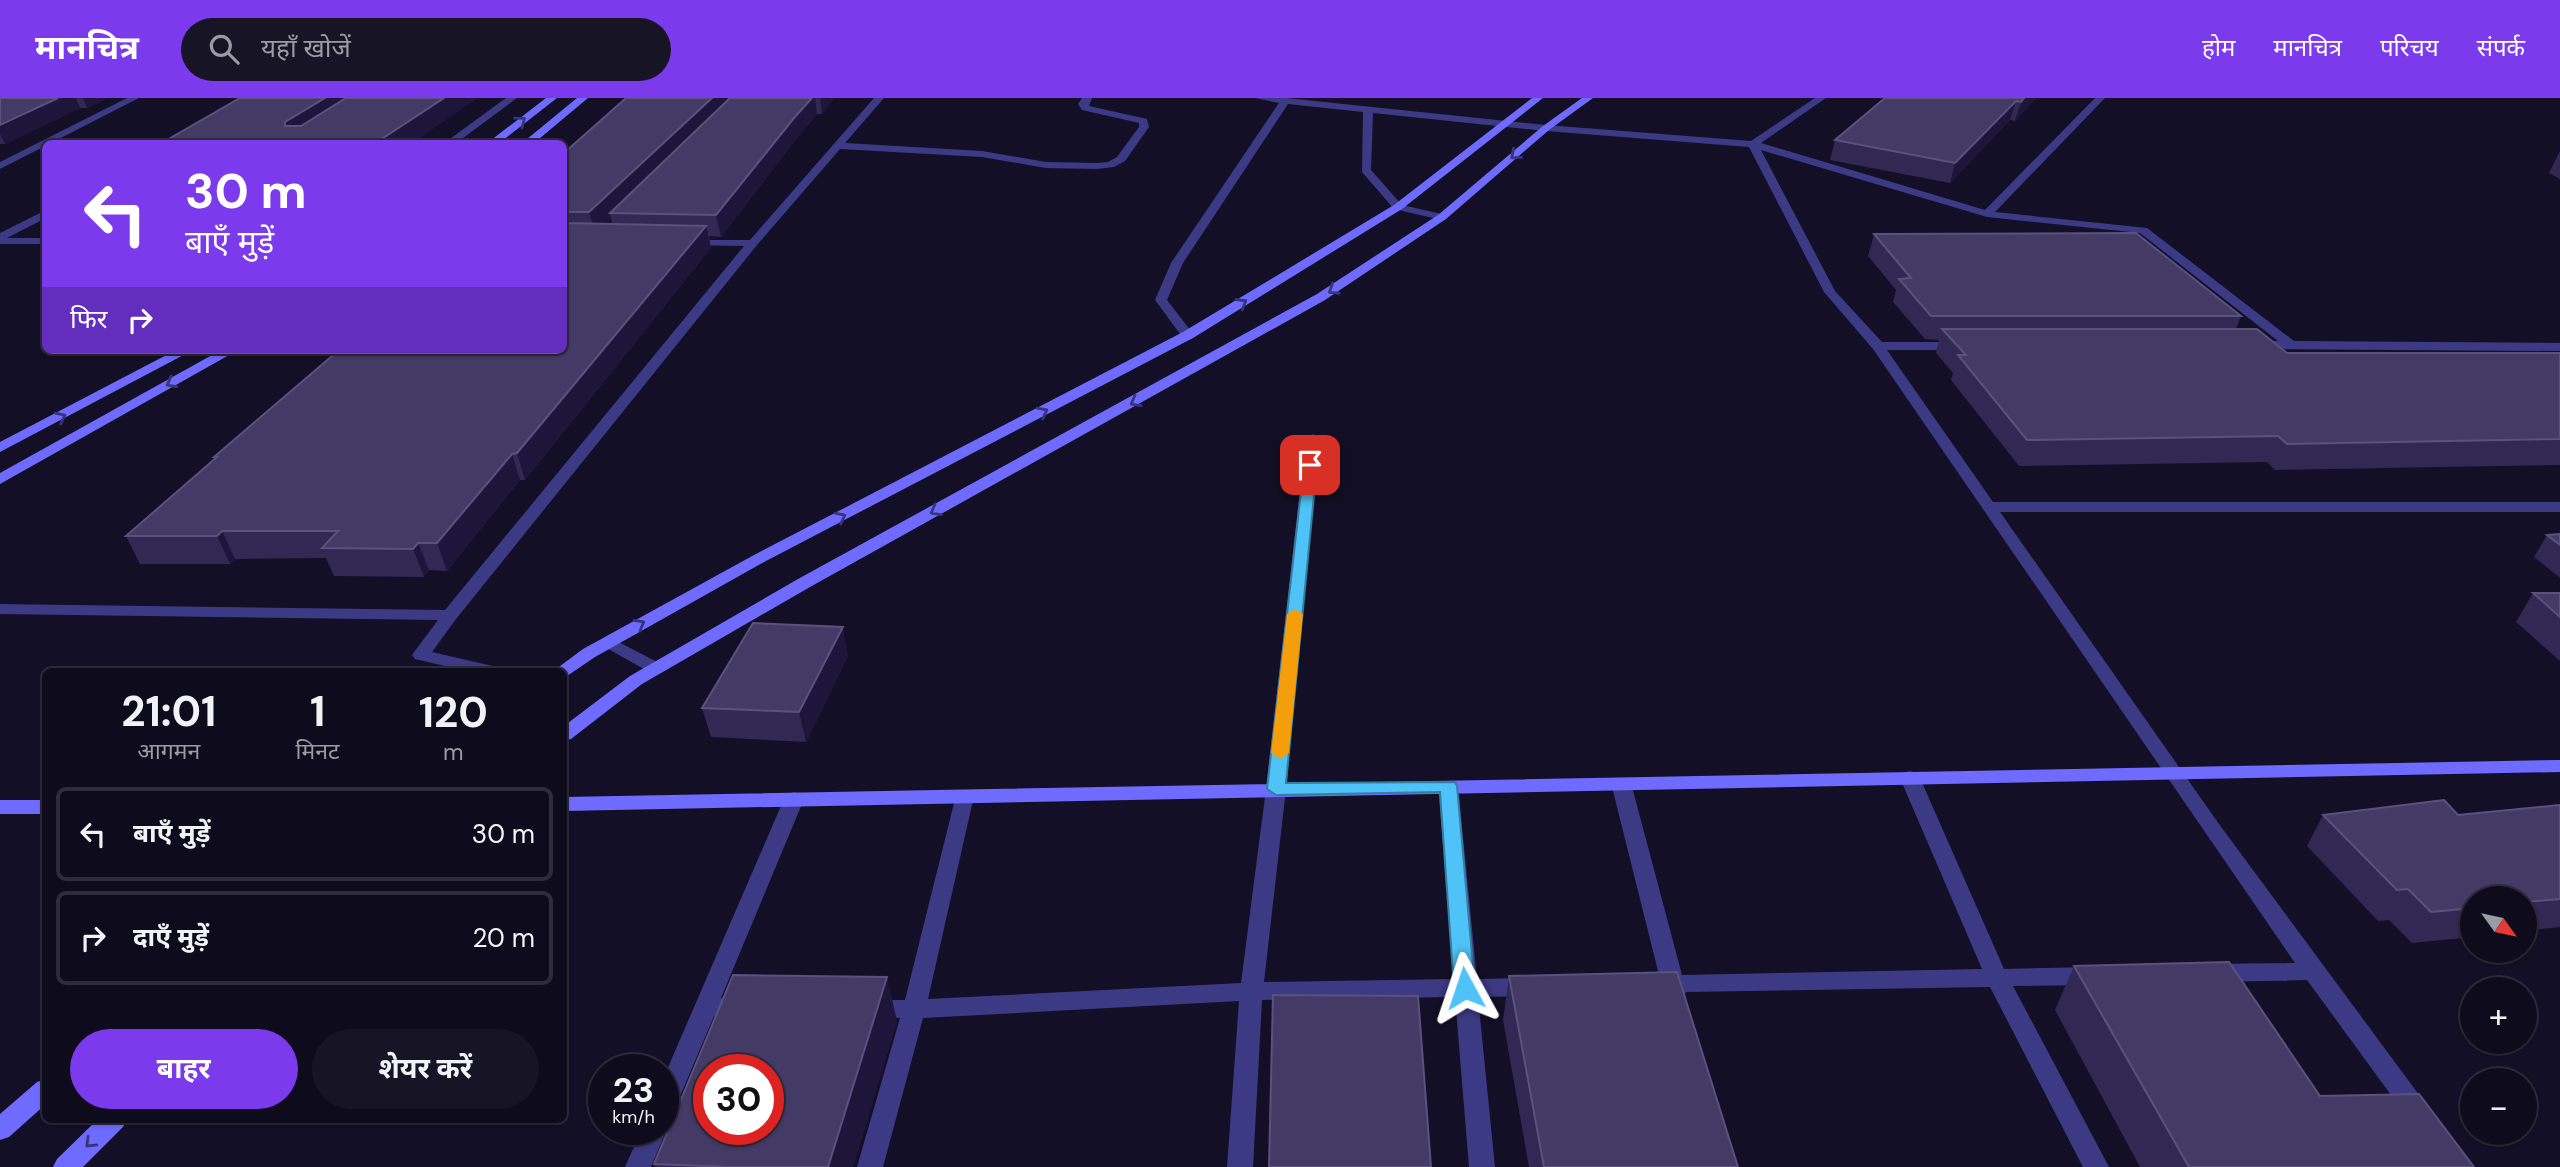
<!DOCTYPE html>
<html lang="hi">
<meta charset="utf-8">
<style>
body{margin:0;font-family:"DM Sans","Noto Sans Devanagari",sans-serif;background:#171425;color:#f1f3f6;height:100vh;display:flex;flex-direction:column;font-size:26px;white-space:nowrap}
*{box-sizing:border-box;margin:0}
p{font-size:23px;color:#9b9ba3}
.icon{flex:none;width:38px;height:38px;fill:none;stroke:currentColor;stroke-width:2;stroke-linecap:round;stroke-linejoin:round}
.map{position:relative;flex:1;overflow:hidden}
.sheet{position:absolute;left:42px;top:570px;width:525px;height:455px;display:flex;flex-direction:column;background:#0e0b1c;border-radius:10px;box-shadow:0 2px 5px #0004,0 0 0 2px #2e2b3b}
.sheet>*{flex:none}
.top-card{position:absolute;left:42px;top:42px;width:525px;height:214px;border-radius:10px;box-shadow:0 2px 5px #0004,0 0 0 2px #2e2b3b;background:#7c3aed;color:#fff;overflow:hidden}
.needle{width:46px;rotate:123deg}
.tools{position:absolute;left:2460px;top:788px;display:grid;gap:14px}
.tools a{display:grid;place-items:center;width:77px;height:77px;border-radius:50%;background:#0e0b1c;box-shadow:0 2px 5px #0004,0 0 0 2px #2e2b3b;font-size:35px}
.speed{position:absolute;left:588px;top:956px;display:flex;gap:14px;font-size:35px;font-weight:700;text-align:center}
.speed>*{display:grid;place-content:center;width:91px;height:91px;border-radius:50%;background:#0e0b1c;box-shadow:0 2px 5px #0004,0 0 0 2px #2e2b3b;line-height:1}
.speed small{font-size:18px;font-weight:400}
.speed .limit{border:10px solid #d22;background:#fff;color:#111}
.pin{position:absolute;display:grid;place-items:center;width:60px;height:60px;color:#fff;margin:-30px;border-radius:14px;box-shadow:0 4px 10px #0006}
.me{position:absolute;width:77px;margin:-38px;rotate:355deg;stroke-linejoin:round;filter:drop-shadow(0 0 5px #0008)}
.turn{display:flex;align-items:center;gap:24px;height:147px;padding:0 28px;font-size:32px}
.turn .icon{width:91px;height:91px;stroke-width:2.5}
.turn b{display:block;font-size:49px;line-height:60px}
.then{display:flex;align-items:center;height:66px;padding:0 28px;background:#0003;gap:14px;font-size:26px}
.eta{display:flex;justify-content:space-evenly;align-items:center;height:119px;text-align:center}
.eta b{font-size:42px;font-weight:700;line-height:49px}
.cta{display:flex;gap:14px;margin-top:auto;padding:14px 28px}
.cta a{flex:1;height:80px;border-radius:42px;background:#7c3aed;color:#fff;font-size:28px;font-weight:700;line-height:80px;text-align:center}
.cta a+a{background:#171425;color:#f1f3f6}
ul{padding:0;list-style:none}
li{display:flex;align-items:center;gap:21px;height:94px;margin:0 14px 10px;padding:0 14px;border:4px solid #2e2b3b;border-radius:10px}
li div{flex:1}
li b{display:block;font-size:26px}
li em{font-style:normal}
header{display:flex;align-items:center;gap:42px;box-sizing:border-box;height:98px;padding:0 35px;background:#7c3aed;color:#fff}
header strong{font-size:33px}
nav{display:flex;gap:38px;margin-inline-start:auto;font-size:24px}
.search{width:490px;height:63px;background:#171425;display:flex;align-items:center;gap:18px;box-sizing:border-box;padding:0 24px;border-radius:38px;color:#9b9ba3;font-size:26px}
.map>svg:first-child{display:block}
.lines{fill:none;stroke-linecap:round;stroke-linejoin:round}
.street{fill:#3d3a85;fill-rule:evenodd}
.secondary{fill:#6f6bff;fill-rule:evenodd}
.wall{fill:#312854;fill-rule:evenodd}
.shaded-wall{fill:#1d163a}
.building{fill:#433a66;stroke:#5a527e;stroke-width:2;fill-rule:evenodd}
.oneway{stroke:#38347d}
.route{fill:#4fc3f7;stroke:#337fa1;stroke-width:2}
.slow{fill:#f59e0b}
</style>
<header>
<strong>मानचित्र</strong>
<div class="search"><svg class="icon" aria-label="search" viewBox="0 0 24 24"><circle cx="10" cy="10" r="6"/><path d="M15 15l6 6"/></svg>यहाँ खोजें</div>
<nav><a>होम</a><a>मानचित्र</a><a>परिचय</a><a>संपर्क</a></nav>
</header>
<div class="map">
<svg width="2560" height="1069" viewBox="0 0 2560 1069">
<rect width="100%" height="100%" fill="#130f26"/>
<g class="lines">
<!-- street -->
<path class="street" d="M127 0H139L0 71V64Z
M506 0H517L455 46H443Z
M874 0H884L845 45 982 53 1046 64 1097 65 1108 64 1117 59 1139 29V25L1082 12 1078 6 1082 0H1092L1089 8 1147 21 1149 29 1125 63 1114 69 1097 71 1046 70 982 59 840 51 757 147 456 521 432 554 501 570 504 574H471L415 561 412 557 438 522 0 516V506L445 512 744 148 686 147 682 146V142H750Z
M1255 0H1286L1546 27 1751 43 1815 0H1826L1761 45 1985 112 2095 0H2105L1995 114 2147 130 2294 243 2560 245V253L2256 251 2251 250V244L2278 243 2140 135 1987 119 1761 52 1835 193 1882 244H1962L1969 248 1962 252H1887L1993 404H2560V414H2000L2219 726 2428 1009 2431 1016 2428 1023 2419 1026 2410 1023 2307 882 2211 884 2203 881 2200 875 2203 869 2211 866 2295 865 1873 251 1824 194 1749 49 1546 33 1373 15 1371 72 1402 107 1446 117V121L1442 122 1394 111 1362 74 1363 14 1288 6 1183 165 1167 202 1194 237 1193 240H1183L1155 202 1171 165 1279 5Z
M46 112V120L7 140H46V146H0V135Z
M1313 336 1320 340 1286 691 1264 884 1454 881 1438 688 1441 683H1455L1458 688 1477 881 1529 880 1537 883 1541 889 1537 895 1529 898 1478 899 1495 1069H1469L1455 899 1262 902 1253 1069H1227L1239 903 923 920 883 1069H857L900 920 863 917 859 911 863 905 871 902H905L957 693H971L974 698 928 901 1241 885 1266 691 1306 340Z
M609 539 663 567 666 571 657 576 651 575 603 548 600 544 603 540Z
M1910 673 1917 675 1920 680 2004 871 2092 869 2100 872 2103 878 2100 884 2092 887 2013 888 2109 1069H2083L1990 889 1686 894 1683 901 1675 904 1667 901 1663 895 1650 892 1647 886 1650 880 1659 877 1611 685 1614 680H1628L1631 685 1682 877 1982 871 1900 680 1903 675Z
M794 694 801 696 804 701 721 900 750 904 754 910 750 916 742 919 714 918 675 1010 672 1017 663 1020V981L784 701 787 696Z
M663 1024 667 1031 651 1069H625L642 1031H663Z"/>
<!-- secondary -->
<path class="secondary" d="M546 0H557L498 46H486Z
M577 0H588L533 46H521Z
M1532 0H1543L1402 111 1193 240 766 463 595 559 567 578 564 579V574H552L583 551 754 457 1183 234 1394 107Z
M1582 0H1593L1549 32 1446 121 1325 202 810 489 642 586 571 641 564 643V628L630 578 798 481 1317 196 1438 117 1543 28Z
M176 252H193L0 354V344Z
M221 252H238L0 386V375Z
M2560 662V674L564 713V699Z
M0 702H46V716H0Z
M46 981V1006L9 1039 0 1042V1016L37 984Z
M97 1022H127L123 1029 83 1069H53L57 1061Z"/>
</g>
<!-- wall -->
<path class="wall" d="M0 0H107L87 10H80L5 46H0Z
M626 0H834L822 16H817L797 40 721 139 709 138 711 150 525 382H520L447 473 429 472 424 479 334 478 326 460 235 461 230 466H140L126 438 215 361 214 359 564 252V55ZM611 120 612 126H605Z
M1885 0H2036L2015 23 2010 22 1950 85 1830 62 1835 42Z
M2560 53V81L2549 75Z
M1874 136 2241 218 2236 231 2287 255H2560V367L2275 372 2267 364 2019 368 1951 282 1953 275 1936 255 1939 242 1925 241 1893 204 1896 192 1868 158Z
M2560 436V480L2534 459 2547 437Z
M2533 495H2560V563L2516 524Z
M848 558 806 644 711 639 702 610Z
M2560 707V829L2525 833V800H2473V839L2412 845 2389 822 2378 823 2307 748 2323 717H2458Z
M2074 868 2320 998 2474 1069H2140L2055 912Z
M1509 878 1738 1069H1529L1503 922Z
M897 923 853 1069H655L654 1066Z"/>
<!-- shaded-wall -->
<path class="shaded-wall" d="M58 0H76L80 10 5 46 0 36V27Z
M83 0H107L87 10Z
M325 0H361L293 44 285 28V24Z
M444 0H478L411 46H374Z
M712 0H735L610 115 611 120 595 135 589 114Z
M812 0H815L817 16 797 40 721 139 716 117 794 20Z
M820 0H834L822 16Z
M2024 0H2036L2015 23 2021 4Z
M2016 3 2010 22 1950 85 1955 65Z
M706 128 711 150 525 382 517 355Z
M512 356 520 382 447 473 437 445Z
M222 433 235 461 230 466 217 438Z
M418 445 429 472 424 479 413 451Z
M843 529 848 558 806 644 799 614Z
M887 879 897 923 853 1069H828Z"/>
<!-- building -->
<path class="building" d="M0 0H58L0 27Z
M240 0H325L285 24V28H301L346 0H444L374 46H160Z
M626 0H712L589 114H564V55Z
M730 0H812L794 20 716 117 610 115Z
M1885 0H2024L2021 4 2016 3 1955 65 1835 42Z
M564 125 706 128 517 355 512 356 437 445H418L413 451 322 450 338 433H222L217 438H126L217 359H214L339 252H564Z
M2136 135 2241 218H1931L1899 181 1911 180 1874 136Z
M1942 231H2257L2287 255H2560V341L2287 346 2278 338 2027 342 1958 257H1966Z
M2560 436V447L2547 437Z
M2533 495H2560V519Z
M753 525 843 529 799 614 702 610Z
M2444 702 2458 717 2560 707V801L2525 804V800H2473V810L2431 814 2408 791 2397 792 2323 717Z
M2229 864 2320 998 2419 996 2474 1069H2189L2074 868Z
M1677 874 1738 1069H1544L1509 878Z
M733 877 887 879 828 1069H729L654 1066ZM709 971H768V1031H709Z
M1273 897 1418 898 1431 1069H1269Z"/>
<!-- one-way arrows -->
<defs><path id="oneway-chevron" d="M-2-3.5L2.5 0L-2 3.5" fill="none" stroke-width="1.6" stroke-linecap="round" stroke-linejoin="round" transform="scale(1.75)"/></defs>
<g class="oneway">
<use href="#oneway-chevron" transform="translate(521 23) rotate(-37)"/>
<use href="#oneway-chevron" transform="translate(1515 57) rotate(139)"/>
<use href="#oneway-chevron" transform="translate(1333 192) rotate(147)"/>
<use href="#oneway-chevron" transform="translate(1242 205) rotate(-31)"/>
<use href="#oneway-chevron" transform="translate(171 285) rotate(151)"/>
<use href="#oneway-chevron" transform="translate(1135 304) rotate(151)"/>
<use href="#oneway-chevron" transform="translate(1043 314) rotate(-28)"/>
<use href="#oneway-chevron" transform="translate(61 319) rotate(-27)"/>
<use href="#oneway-chevron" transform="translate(935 413) rotate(151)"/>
<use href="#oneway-chevron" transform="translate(841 419) rotate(-27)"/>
<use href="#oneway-chevron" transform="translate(640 526) rotate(-30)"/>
<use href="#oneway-chevron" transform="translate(90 1045) rotate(135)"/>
</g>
<!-- route -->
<path class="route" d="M1310 363 1317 367 1286 685 1455 684 1457 688 1475 890 1472 896 1465 898 1457 896 1454 890 1440 694 1276 697 1267 691 1304 367Z"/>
<!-- slow -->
<path class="slow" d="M1295 511 1303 516 1289 655 1280 661 1271 655 1287 516Z"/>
</svg>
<div class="tools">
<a><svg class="needle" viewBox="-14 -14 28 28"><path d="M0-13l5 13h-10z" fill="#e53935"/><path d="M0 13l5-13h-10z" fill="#9b9ba3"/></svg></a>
<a>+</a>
<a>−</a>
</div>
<div class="speed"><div>23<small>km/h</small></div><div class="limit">30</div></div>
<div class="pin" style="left:1310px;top:367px;background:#d93025"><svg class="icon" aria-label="arrive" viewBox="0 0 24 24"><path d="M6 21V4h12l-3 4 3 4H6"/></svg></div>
<svg class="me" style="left:1465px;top:890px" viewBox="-20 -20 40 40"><path d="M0-17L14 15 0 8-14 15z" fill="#4fc3f7" stroke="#fff" stroke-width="4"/></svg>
<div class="top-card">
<div class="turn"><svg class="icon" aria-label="left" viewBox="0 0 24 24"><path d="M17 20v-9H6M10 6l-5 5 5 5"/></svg><div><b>30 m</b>बाएँ मुड़ें</div></div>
<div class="then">फिर<svg class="icon" aria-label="right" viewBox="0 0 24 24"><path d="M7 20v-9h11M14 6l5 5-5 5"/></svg></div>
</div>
<section class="sheet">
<div class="eta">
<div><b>21:01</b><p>आगमन</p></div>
<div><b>1</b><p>मिनट</p></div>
<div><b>120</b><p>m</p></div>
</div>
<ul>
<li><svg class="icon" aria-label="left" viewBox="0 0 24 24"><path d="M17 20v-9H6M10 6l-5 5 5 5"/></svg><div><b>बाएँ मुड़ें</b></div><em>30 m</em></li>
<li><svg class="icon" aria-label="right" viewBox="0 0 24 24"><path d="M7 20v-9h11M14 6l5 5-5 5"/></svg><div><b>दाएँ मुड़ें</b></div><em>20 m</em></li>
</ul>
<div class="cta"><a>बाहर</a><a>शेयर करें</a></div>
</section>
</div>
